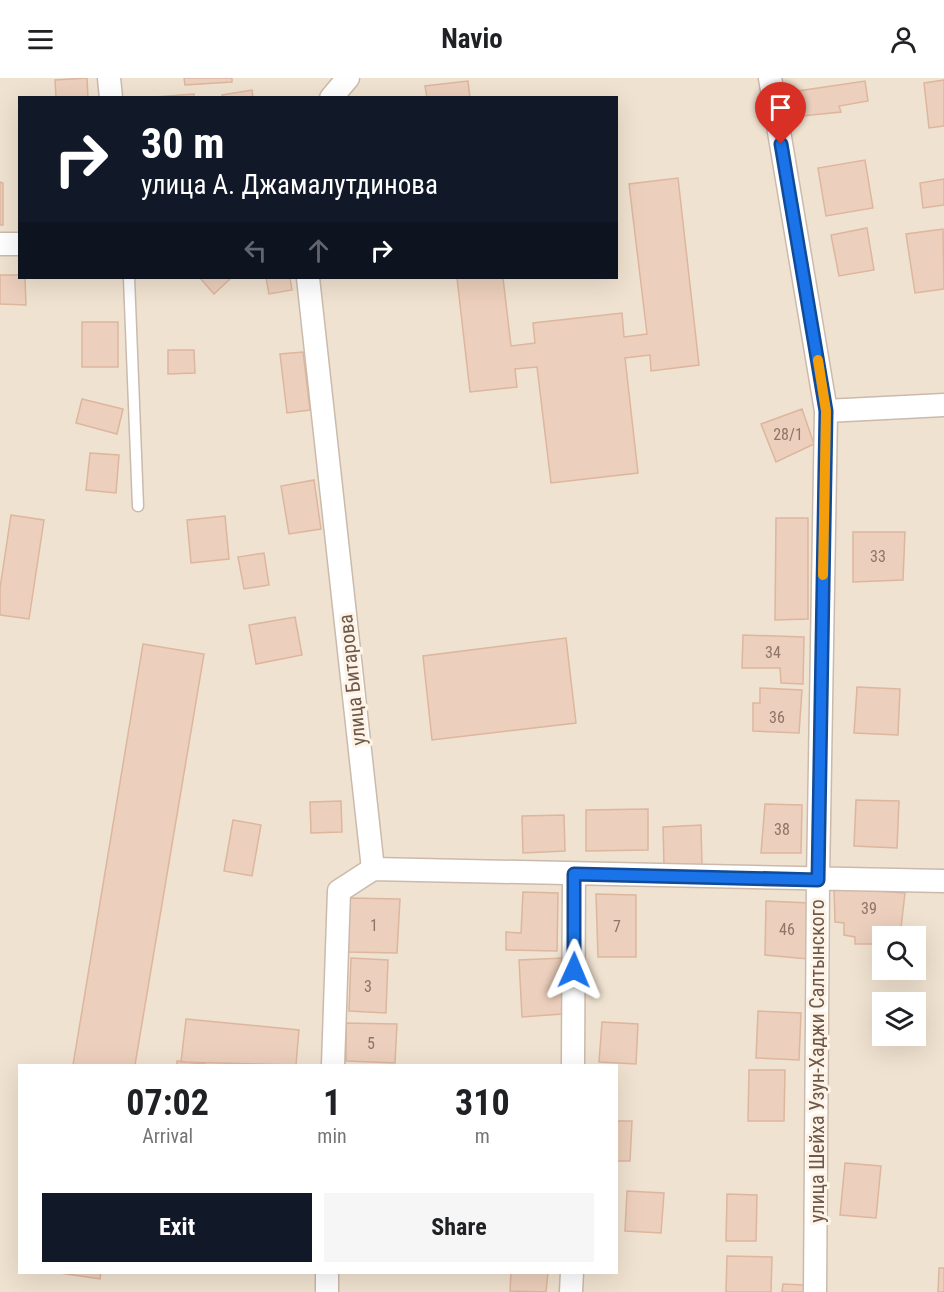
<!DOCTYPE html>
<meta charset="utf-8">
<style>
body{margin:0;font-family:"Roboto Condensed",sans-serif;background:#f6f6f6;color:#202124;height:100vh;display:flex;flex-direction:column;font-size:22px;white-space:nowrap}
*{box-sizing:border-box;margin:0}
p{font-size:20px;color:#757577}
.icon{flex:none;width:33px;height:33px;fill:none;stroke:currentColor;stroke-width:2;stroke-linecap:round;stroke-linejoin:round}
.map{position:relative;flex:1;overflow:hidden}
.details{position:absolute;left:18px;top:986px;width:600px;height:210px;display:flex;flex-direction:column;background:#fff;border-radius:0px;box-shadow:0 6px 24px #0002}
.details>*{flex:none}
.banner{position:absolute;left:18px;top:18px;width:600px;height:183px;border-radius:0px;box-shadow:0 6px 24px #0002;background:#111827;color:#fff;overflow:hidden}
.tools{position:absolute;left:872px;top:848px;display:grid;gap:12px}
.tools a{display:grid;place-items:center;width:54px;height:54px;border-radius:0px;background:#fff;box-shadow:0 6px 24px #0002;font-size:30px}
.pin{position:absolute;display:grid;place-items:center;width:51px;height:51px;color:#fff;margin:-62px -26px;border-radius:50% 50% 50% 0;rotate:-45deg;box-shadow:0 0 6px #0007}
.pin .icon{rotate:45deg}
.me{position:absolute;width:66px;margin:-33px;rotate:1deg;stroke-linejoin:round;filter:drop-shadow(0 0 4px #0008)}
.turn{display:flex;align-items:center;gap:21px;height:126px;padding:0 24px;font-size:27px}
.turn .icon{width:78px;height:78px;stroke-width:2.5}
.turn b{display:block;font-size:42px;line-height:51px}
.lanes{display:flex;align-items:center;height:57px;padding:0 24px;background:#0003;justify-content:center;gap:30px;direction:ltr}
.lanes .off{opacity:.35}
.eta{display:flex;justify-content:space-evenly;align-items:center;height:102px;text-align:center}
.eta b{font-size:36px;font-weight:700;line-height:42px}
.button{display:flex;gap:12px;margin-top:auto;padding:12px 24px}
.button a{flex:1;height:69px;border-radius:0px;background:#111827;color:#fff;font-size:24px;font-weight:700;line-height:69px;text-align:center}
.button a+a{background:#f6f6f6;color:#202124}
header{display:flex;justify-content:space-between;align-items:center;height:78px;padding:0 24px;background:#fff;font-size:27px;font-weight:700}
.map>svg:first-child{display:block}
.residential{fill:#f0e2d0;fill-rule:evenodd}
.building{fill:#eccfbc;stroke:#ddb69e;stroke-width:1.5}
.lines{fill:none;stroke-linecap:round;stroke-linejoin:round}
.lane-casing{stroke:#cbbaac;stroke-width:13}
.street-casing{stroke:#cbbaac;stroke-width:25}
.lane{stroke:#fff;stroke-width:10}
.street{stroke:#fff;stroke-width:22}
.route-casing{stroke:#114b97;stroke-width:15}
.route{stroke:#1a73e8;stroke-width:10}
.slow{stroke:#f59e0b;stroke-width:10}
.labels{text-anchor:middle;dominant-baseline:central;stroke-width:6;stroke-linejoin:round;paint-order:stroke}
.number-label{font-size:16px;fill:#8e7567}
.street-label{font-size:20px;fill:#6e574b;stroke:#fdf4e7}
</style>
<header><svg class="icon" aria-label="menu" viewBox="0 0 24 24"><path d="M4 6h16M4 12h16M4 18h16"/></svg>Navio<svg class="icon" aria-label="person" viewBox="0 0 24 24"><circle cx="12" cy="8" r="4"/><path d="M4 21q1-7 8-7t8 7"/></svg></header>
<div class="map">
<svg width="944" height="1214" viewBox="0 0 944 1214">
<rect width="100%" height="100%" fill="#f9f0e1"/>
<!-- residential -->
<path class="residential" d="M0 0H944V1214H0ZM20 20H616V200H20ZM882 858H915V891H882ZM882 924H915V957H882ZM20 987H616V1194H20Z"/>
<!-- building -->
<path class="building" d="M87 0 88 20H56L55 2Z
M184 0H232V4L185 7Z
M944 2V48L929 50 924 5Z
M468 3 470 20H427L425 8Z
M865 3 868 23 839 28 841 34 802 38 798 13Z
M252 12 253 20H222V17Z
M194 16V20H141Z
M865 82 873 130 826 138 818 90Z
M678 100 699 287 651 293 650 277 625 280 638 395 551 405 537 289 515 291 517 309 470 314 457 200H503L511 268 535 265 533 245 622 235 624 259 647 256 629 106Z
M944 101V127L923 130 920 105Z
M0 104 3 105V147H0Z
M867 150 874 192 839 198 831 157Z
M943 151 944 211 915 215 906 156Z
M0 197H20V200H25L26 227 0 226Z
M200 200H231L214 216Z
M266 200H290L292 212 269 216Z
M82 244H118V289H82Z
M168 272H194L195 295 168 296Z
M303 274 310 332 287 335 280 276Z
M82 321 123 331 117 356 76 345Z
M802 331 814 366 776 384 761 346Z
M90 375 119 377 116 415 86 412Z
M314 402 321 451 289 456 281 408Z
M11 437 44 442 29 541 0 537V510Z
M225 438 229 481 191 485 187 442Z
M776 440H808V541L775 542Z
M853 454H905L903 502 853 504Z
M264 475 269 507 244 511 238 479Z
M295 539 302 577 256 586 249 547Z
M743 557 804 559 803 606 781 605 780 590H742Z
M566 560 576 645 432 662 423 578Z
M143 566 204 576 135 987H73Z
M857 609 900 611 898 657 854 655Z
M760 610 802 612 799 655 753 653V625H760Z
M856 722 899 723 897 770 854 768Z
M341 723 342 754 311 755 310 724Z
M765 726 802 727 801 775H761Z
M648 731V772L586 773V732Z
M564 737 565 773 523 775 522 738Z
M233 742 261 747 252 798 224 793Z
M701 747 702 788 664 789 663 749Z
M834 810 905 815 900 858H882V866H855V859L844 857V845L835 844Z
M523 814 558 815 557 873 506 872V854L521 855Z
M596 816 636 817V879H598Z
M350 820 400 821 397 875 348 874Z
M766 823 810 825 808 881 765 877Z
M351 880 388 882 386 935 349 933Z
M564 880 562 936 522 939 519 882Z
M758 933 801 935 799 982 756 980Z
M186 941 299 952 296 987 181 984Z
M602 944 638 946 636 986 599 984Z
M346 945 397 946 395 985 346 983Z
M177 983 210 987H177Z
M749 992H785L784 1043H748Z
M616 1043H632L630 1083H616Z
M845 1085 881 1088 876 1140 840 1137Z
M627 1113 664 1115 661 1155 625 1153Z
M727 1116 757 1117 756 1163H726Z
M727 1178 772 1179 771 1214H726Z
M939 1190H944V1214H938Z
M53 1194H101L100 1201Z
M511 1194H548L546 1214 510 1213Z
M783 1206 805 1207V1214H782Z"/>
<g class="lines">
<defs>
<path id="lane" d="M129 200 138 428"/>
<path id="street" d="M109 0 111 20
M770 0 826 333 818 802 815 1214
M331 20 348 0
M0 166H20
M308 200 373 791 339 813 333 987
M826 333 944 327
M373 791 944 803
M573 987 574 796
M327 1214V1194
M571 1214 572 1194"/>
</defs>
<!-- lane casing -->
<use href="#lane" class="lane-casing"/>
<!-- street casing -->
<use href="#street" class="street-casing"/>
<!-- lane -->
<use href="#lane" class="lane"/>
<!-- street -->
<use href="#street" class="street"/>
</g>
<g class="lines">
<defs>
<path id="route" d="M574 892V796L818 802 826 333 781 66"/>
</defs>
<!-- route casing -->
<use href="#route" class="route-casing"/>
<!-- route -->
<use href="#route" class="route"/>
<!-- slow -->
<path class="slow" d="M818 282 826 333 823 497"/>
</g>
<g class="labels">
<!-- number labels -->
<g class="number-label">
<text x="788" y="356">28/1</text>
<text x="878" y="478">33</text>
<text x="773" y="574">34</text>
<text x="777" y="639">36</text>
<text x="782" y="751">38</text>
<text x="869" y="830">39</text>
<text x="374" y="847">1</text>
<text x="617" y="848">7</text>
<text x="787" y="851">46</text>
<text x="368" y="908">3</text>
<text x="371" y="965">5</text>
</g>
<!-- street labels -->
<g class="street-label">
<text transform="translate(352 602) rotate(-96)">улица Битарова</text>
<text transform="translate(817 983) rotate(-90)">улица Шейха Узун-Хаджи Салтынского</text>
</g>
</g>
</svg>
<div class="tools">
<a><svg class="icon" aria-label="search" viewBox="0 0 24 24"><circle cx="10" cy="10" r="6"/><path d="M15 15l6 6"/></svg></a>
<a><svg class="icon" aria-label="layers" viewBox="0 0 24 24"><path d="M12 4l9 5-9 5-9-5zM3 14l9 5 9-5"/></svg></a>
</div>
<div class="pin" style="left:781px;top:66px;background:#d93025"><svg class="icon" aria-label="arrive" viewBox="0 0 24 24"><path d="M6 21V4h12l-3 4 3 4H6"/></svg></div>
<svg class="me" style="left:574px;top:892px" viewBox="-20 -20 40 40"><path d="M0-17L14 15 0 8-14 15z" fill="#1a73e8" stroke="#fff" stroke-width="4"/></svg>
<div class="banner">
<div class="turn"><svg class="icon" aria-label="right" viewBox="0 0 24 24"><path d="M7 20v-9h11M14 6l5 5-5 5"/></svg><div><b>30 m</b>улица А. Джамалутдинова</div></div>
<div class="lanes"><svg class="icon off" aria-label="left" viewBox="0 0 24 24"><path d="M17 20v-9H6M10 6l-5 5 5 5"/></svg><svg class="icon off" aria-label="ahead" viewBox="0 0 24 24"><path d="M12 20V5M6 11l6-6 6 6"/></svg><svg class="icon" aria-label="right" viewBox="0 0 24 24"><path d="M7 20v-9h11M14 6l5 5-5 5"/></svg></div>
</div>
<section class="details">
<div class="eta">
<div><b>07:02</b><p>Arrival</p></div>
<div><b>1</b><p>min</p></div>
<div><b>310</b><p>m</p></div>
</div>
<div class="button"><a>Exit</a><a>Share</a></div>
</section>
</div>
